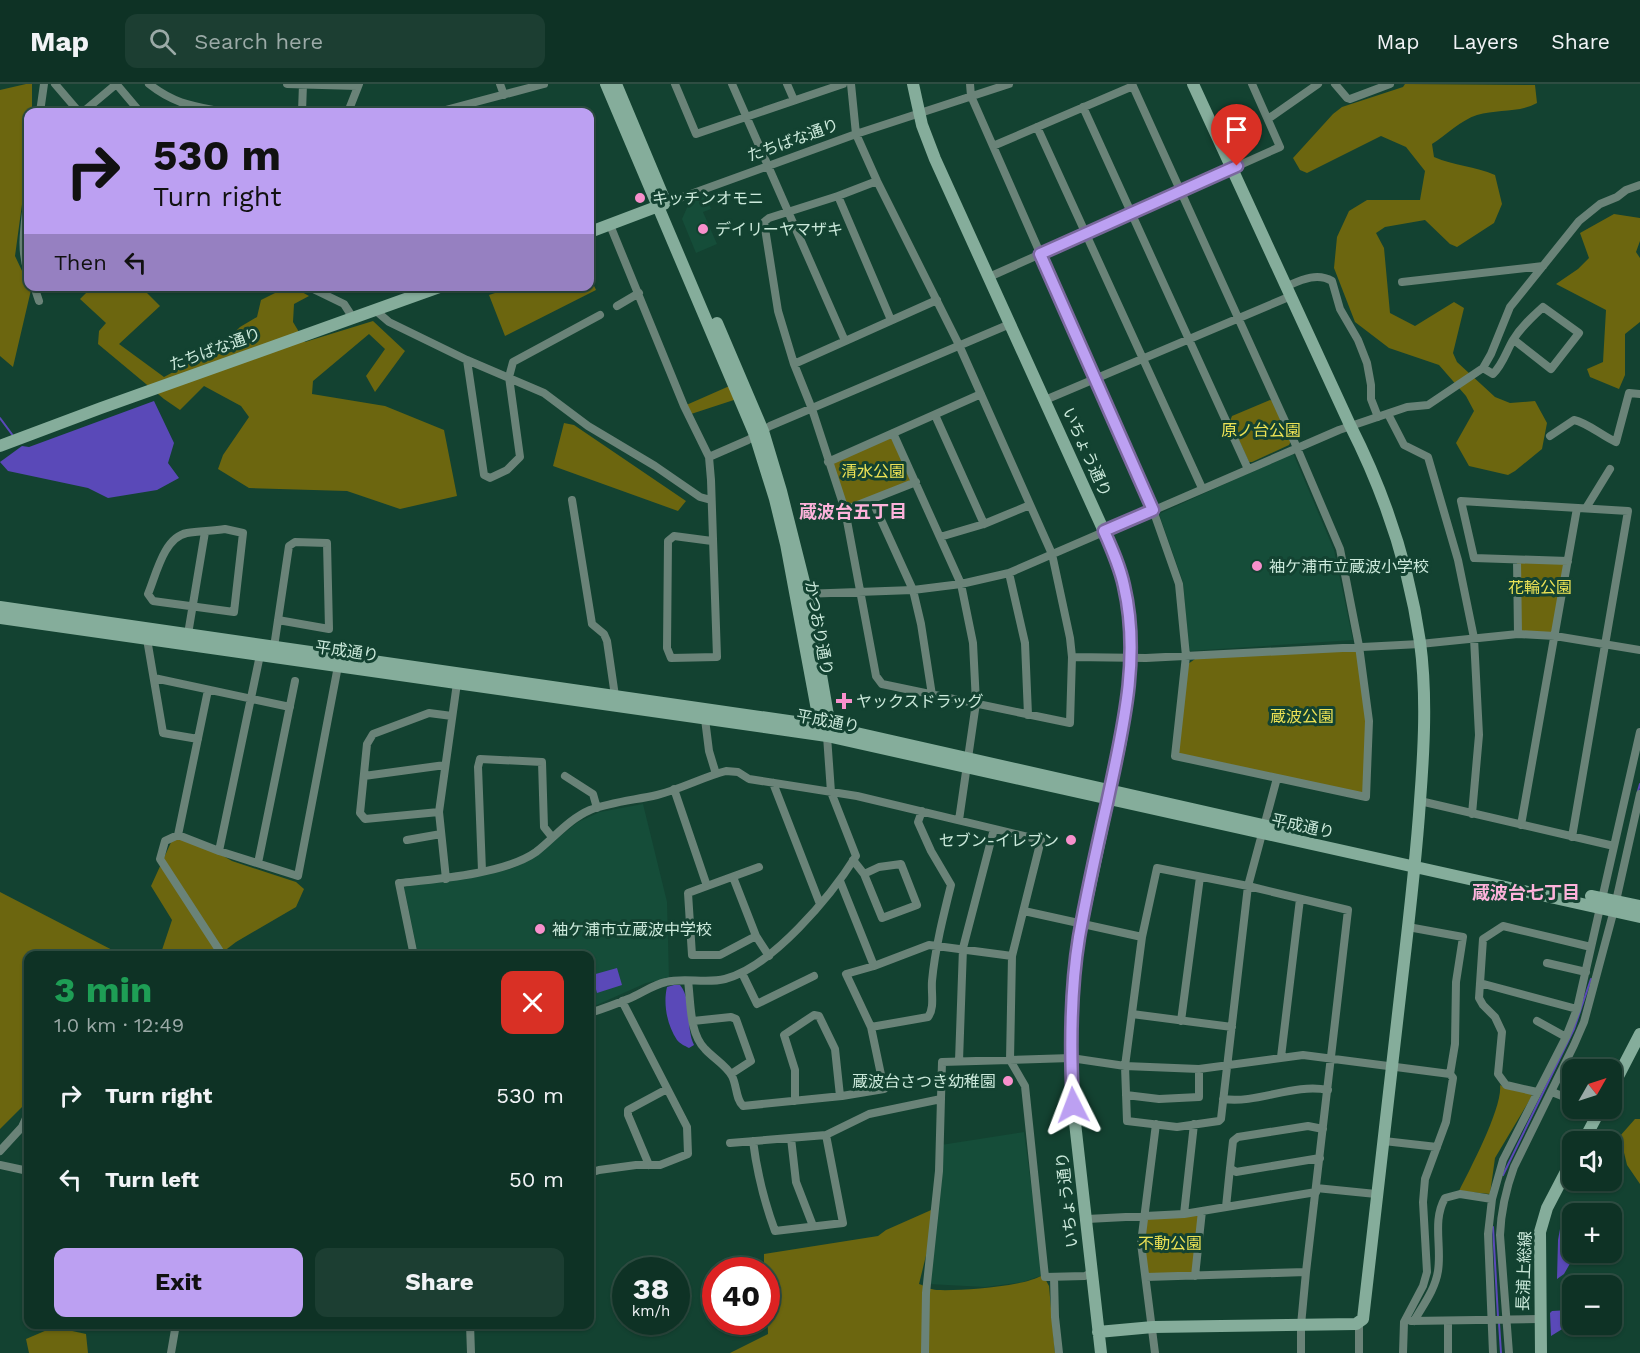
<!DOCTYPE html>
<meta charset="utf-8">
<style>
body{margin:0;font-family:"Work Sans","Noto Sans JP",sans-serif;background:#1c3e32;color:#f1f3f6;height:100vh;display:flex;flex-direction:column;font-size:22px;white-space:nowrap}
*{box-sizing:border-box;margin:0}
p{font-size:20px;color:#9baaa7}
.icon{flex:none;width:33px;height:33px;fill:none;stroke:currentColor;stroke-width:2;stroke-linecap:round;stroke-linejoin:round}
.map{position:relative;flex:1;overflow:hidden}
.side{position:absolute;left:24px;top:867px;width:570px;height:378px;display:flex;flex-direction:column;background:#0e3225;border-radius:12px;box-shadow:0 2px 4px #0004,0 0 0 2px #2e4d42}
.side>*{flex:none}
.hud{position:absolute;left:24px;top:24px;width:570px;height:183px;border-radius:12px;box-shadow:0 2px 4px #0004,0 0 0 2px #2e4d42;background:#bca0f2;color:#111;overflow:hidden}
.needle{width:39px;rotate:51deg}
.fabs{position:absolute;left:1562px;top:975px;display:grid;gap:12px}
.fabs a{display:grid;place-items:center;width:60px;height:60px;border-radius:12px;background:#0e3225;box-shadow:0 2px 4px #0004,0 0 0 2px #2e4d42;font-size:30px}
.speed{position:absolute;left:612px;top:1173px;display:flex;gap:12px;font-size:30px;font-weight:700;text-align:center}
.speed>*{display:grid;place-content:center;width:78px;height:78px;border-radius:50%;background:#0e3225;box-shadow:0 2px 4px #0004,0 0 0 2px #2e4d42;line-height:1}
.speed small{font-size:15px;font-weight:400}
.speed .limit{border:9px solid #d22;background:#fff;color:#111}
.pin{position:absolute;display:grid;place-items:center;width:51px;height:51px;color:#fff;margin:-62px -26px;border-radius:50% 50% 50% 0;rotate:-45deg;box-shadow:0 0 6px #0007}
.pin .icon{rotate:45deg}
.me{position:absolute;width:66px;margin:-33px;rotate:357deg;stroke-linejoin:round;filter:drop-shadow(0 0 4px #0008)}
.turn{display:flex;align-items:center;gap:21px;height:126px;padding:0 30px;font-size:27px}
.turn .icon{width:78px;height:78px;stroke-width:2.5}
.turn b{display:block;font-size:42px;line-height:51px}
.then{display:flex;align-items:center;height:57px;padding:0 30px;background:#0003;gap:12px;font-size:22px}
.round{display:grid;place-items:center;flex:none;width:63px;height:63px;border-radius:12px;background:#1c3e32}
.summary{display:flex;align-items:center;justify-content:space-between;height:102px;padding:0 30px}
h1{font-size:36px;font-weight:700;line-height:45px;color:#1e9e55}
.button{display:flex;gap:12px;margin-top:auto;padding:12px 30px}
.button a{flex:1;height:69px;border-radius:12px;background:#bca0f2;color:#111;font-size:24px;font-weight:700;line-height:69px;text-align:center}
.button a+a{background:#1c3e32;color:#f1f3f6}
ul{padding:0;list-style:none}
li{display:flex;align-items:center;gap:18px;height:84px;padding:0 30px}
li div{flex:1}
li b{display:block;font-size:22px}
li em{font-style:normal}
header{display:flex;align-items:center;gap:36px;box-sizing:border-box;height:84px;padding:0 30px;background:#0e3225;border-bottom:2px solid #2e4d42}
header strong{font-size:28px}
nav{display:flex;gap:33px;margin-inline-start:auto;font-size:21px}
.search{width:420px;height:54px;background:#1c3e32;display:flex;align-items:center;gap:15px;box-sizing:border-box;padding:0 21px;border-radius:12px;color:#9baaa7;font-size:22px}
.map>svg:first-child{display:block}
.built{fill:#154d39}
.green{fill:#6c660f}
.water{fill:#5a49b8}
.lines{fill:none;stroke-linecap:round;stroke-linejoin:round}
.stream{stroke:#5a49b8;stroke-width:2}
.street{stroke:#6a8378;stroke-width:8}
.secondary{stroke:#85ad9b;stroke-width:12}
.route-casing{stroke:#7a689d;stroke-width:15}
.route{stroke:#bca0f2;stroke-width:10}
.poi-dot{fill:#f890cc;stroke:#134231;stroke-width:2}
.labels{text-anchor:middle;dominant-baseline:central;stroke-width:6;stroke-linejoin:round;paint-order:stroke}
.street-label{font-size:16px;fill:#cbe9db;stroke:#134231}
.poi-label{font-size:16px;fill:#cbe9db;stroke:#134231;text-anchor:start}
.park-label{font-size:16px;fill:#ece255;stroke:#134231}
.neighbourhood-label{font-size:18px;font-weight:bold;fill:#fdb3db;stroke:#134231}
</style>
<header>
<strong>Map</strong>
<div class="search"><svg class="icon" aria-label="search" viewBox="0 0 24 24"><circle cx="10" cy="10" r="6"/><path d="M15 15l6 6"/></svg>Search here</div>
<nav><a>Map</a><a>Layers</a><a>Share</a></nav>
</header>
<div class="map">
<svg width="1640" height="1269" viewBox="0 0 1640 1269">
<rect width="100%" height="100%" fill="#134231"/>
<!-- built -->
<path class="built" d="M706 112 711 125 703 128 717 160 696 169 682 135 690 117Z
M1293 369 1334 466 1353 556 1189 567 1183 498 1159 430Z
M643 720 667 818 669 894 646 899 590 924V872L418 871 404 803 511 785 531 775 578 738 600 728Z
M1024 1048 1043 1191 1023 1198 985 1203 928 1200 941 1061Z"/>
<!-- green -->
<path class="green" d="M26 0H32V28H28V76L15 172 31 206 13 283 0 272V6Z
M1405 0 1535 1 1537 19C1519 29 1497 25 1477 31 1461 36 1446 51 1432 60L1434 73C1454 82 1475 82 1495 91L1502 120 1494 139 1457 163 1450 160 1425 136 1385 143 1376 149 1384 164 1390 229 1415 242 1454 218 1464 224 1453 269 1457 278 1495 313 1510 319 1535 317 1547 339 1542 365 1515 387 1508 391 1469 382 1456 359 1474 327 1466 312 1439 281 1389 264 1355 238 1334 184 1337 153 1349 127 1367 116H1420L1425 87 1406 63 1381 52 1307 89 1300 86 1293 74 1333 30 1342 23 1403 3Z
M1614 130 1640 134V157L1636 168 1640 174V238L1625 250V291L1619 305 1590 293 1587 285 1603 278 1606 226 1556 200 1578 185 1589 174 1580 149Z
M590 193 596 206 505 252 489 211 513 203 590 202Z
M92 203H141L160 222 119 260 164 293 220 263 240 243 257 233 261 216 277 208 276 203H293L309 212 294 220 293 238 305 258 373 237 405 267 375 308 366 292 385 265 369 250 313 297 312 310 385 322 444 346 457 412 400 425 347 407 249 404 218 385 223 371 249 333 241 322 204 302 180 326 164 315 98 260 99 247 106 239 80 215Z
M734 300 740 314 688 331 684 322Z
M1270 316 1273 317 1292 355 1289 361 1252 378H1249L1230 337 1232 332Z
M564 339 574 341 686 417 678 427 553 382Z
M893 349 916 398 845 426 828 378Z
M1517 477H1568L1555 552 1518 550Z
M1359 562 1369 637 1366 713 1175 672 1188 580 1195 575Z
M173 754 204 761 232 777 296 798 304 805 296 823 236 858 219 871 160 872 172 836 151 802Z
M0 808 122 871 28 872V1017L0 1045Z
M1500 1001 1505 1004 1530 1009 1532 1012 1495 1074 1490 1110 1459 1107C1470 1085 1503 1023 1500 1001Z
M1635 1035H1640V1100L1627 1081 1620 1052Z
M938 1123 919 1200C925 1202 931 1206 937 1206 961 1207 1023 1203 1043 1191L1049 1202 1055 1269H730L768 1250 766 1186H764V1170L878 1152 886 1146Z
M1202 1127 1195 1192 1146 1193 1141 1159 1145 1131Z
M54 1243 86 1250 88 1269H29L26 1255Z"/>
<!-- water -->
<path class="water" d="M154 317 174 359 168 379 179 394 157 406 108 414 88 404 8 387 0 378 22 362 29 363Z
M617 884 622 901 597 909 592 891Z
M674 901H680C693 917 685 942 694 961L689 964C685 962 679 959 677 956 667 941 663 920 667 903Z
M1569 1121H1572L1584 1129 1572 1130V1168L1576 1169 1564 1190 1557 1195 1558 1156 1560 1145Z
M1569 1226 1572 1228V1239L1551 1252 1550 1229 1552 1227Z"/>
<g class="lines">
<!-- stream -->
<path class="stream" d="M0 334 14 353
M1638 707 1640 700
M1503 1091 1574 945 1591 895
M1493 1143 1498 1233
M1499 1239 1501 1269"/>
<!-- street -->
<path class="street" d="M55 0 79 28
M149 0C174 20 193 22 224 28
M287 0 357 2
M500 0 504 11
M675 0 696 50 843 0
M732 0 845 257
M787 0 794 16
M851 0 856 50 877 97 959 261 1052 470 1070 554 1072 573 1070 639 882 600 876 592 845 426 812 325 794 280 778 227 764 138 769 134 838 112 877 97
M970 0 971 12 1153 426 1179 500 1186 572 1175 672 1366 713 1369 637 1359 562 1340 465 1294 357 1132 0
M1335 0 1347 14 1350 15 1390 0
M1083 23 1248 385
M40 28 44 0
M83 28 114 2H118L140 28
M302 28 303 0
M348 28 359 0
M438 28 544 0
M1268 35 1318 0
M1037 43 1202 404
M993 62 1133 2
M28 109C26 135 19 163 28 188
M838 112 891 236
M666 119 856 50 1009 0
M610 141 684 322 709 373 711 396 717 573 671 574 667 564 668 457 674 452 712 457
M989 193 1280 63 1252 0
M1402 198 1543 182
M34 202 39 217
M307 202 344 220 353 234
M1287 202C1301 196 1317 188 1332 197L1340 225 1358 256 1367 279 1371 301V315L1378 333
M617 222 639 209
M375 226 389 238 467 276 544 309 588 342 655 382 700 413 711 416
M467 276 484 391 490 394 507 386 520 373 509 293 513 278 600 231
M794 280 937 216
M1483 284 1493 290C1503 280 1506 268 1513 256 1521 243 1532 233 1543 223L1579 249 1551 285 1514 256
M1045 316 1291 212
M1388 330 1404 361 1428 373 1458 476 1474 554 1479 651 1472 730
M935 331 984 440
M893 349 961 500 973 559 976 619 959 736
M1550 352 1574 336C1588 339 1602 352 1616 358L1629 309 1640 310
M709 373 748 356 770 342 1010 240
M828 378 981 310
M572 416 592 540 604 550 607 557 615 612
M872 416 913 506 921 540 932 611
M1586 424 1610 385
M845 426 916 398
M225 445 243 449 234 528 153 517 148 510C156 491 164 453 187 449 199 447 213 447 225 445Z
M940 453 984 440 1030 421
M1517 477 1518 550
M1568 477 1474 474 1461 417 1628 427 1572 753
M1009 489 1025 559 1028 631
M803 510 913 506 961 500 1009 489 1339 346 1407 323 1428 321 1483 284 1491 270 1510 223 1579 137 1600 120 1617 113 1626 106 1640 101
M188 550 205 448
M147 555 163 649 198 655
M274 563 289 462 295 458 327 459 329 545 278 536
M1072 573 1146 574 1420 560 1518 550 1555 552 1640 566
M154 594 290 623
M208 606 178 751 219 767 298 792 338 582
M705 635 709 667 716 690
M364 692 445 681
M565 692 593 710 597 724
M1277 694 1248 802 1221 1035 1219 1037 1177 1043 1127 1037 1125 982 1142 853 1157 784 1248 802 1348 826 1306 1188 1301 1241V1269
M773 699 820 820
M674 705 707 802 688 809 692 871H720L756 852 769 872
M1420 717 1614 762
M439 728 365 735 360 729 367 660 373 650 429 629 452 632
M1521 741 1577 424
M178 751 165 757 160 775 223 872
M407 756 441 750
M219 767 260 571
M853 776 864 790 882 834 917 821 901 780 879 783 864 790
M258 779 295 597
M482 787 478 683 480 675 542 678 544 743 552 753
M733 793 756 852
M446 795 439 728 457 599
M840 797 874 882
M707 802 759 783
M1024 827 1142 853
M414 872 399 799C437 795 505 790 536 768 554 754 569 735 590 726 611 718 635 716 657 711 681 705 703 693 726 687L738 688 749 695 857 712 1041 756 1012 872 1010 976 1025 1002 1045 1193 1085 1192 1091 1189
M1547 879 1586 888
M742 889 757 920 814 892
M688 897C691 918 689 949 705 965 713 974 726 981 732 992 737 1002 736 1016 743 1022L842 1012 884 1005 871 943 846 890 874 882 929 861 1012 872
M1480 899 1577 925
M590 929C602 925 616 920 628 915 641 910 652 901 666 898 685 893 705 900 725 895 772 883 831 812 856 772L831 708 827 652
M1132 930 1232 943
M693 937 731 933 736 935 751 977 731 990
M1181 937 1200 793
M1537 937 1566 953
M871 943 928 933C935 924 931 909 932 897 935 865 943 833 951 801L931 767 918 738 922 727
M1281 973 1300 815
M959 977 963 864 994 745
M1537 1008 1506 1001 1498 990 1502 948 1495 933 1483 921 1479 914 1483 855 1503 842 1591 863
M1552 1008 1572 1016
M1126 1011 1159 1015 1199 1013V985
M1223 1015C1258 1020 1293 999 1328 1006
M795 1017V986L784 951 814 931 819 932 835 965 840 1012
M791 1054 796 1098 813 1142
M753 1057C757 1089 764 1117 775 1147L843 1139 826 1051
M1384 1057 1437 1063
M730 1059 826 1051 869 1030 941 1015
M0 1067 22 1043 28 1030
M1320 1074 1236 1088 1230 1084 1233 1057 1238 1053 1308 1042 1323 1045
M0 1081 28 1087
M649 1081 628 1031V1026L667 1005
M590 1089 599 1086 636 1081H660L688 1070 687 1043 622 917
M1316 1104 1376 1110
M1226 1123 1230 1084
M1184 1130 1194 1040
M1087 1135 1184 1130 1316 1108
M1195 1192 1202 1127
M1054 1193 1055 1233 1059 1269
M1146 1193 1306 1188
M1411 1237 1539 1235
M1414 1237C1423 1221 1435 1206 1438 1187 1442 1162 1432 1137 1445 1114L1460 1110 1492 1115
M1448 1238V1269
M1359 1239V1269
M470 1240 471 1269
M171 1269 176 1240
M925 1269 926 1209 939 1087 942 978 1071 974 1125 982 1199 985 1303 971 1450 990
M1155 1269 1141 1159 1156 1040
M1403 1269 1404 1238 1423 1202 1427 1188 1423 1118 1425 1095 1446 1038 1453 994 1450 990 1455 960 1456 898 1463 853 1408 843
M1493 1269 1488 1150 1492 1115 1503 1076 1566 953 1577 925 1640 648
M1509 1269 1500 1151C1501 1127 1506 1105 1514 1083L1574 961 1584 938 1614 826 1640 710"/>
<!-- secondary -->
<path class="secondary" d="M606 0 755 351 775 415 786 460 820 642 823 646
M616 0 663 112
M913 0 922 41 935 75 1117 476 1128 519 1131 581 1121 657 1079 854 1072 917 1071 974 1073 1021 1101 1269
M590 148 664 120
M717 239 763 347 781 407 807 510 830 643 828 648
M0 362 101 324 442 202
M0 523 830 643 1289 747
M0 534 827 652 1640 833
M1591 812 1640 822
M1611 1006 1640 950
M1583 1058 1601 1024
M1098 1248 1153 1243 1356 1240 1363 1235C1375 1121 1389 1008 1402 895 1409 836 1416 777 1420 717 1424 665 1427 610 1420 558 1409 482 1385 410 1350 341L1193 0
M1541 1269 1540 1148 1547 1124 1572 1076"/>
</g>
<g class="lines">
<defs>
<path id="route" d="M1073 1021C1070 965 1070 908 1079 853 1087 808 1097 763 1107 719 1122 648 1141 575 1124 502 1120 483 1112 465 1104 447L1153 426 1040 170 1237 82"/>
</defs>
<!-- route casing -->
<use href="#route" class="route-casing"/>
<!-- route -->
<use href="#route" class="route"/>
</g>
<!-- markers -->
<g class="poi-dot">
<circle cx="640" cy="114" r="6"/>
<circle cx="703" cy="145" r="6"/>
<circle cx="1257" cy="482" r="6"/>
<path d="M841 608h6v6h6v6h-6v6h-6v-6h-6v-6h6z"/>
<circle cx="1071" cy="756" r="6"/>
<circle cx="540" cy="845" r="6"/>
<circle cx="1008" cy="997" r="6"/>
</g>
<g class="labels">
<!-- street labels -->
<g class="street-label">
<text transform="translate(793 56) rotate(-20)">たちばな通り</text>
<text transform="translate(215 265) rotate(-20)">たちばな通り</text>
<text transform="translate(1087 368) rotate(66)">いちょう通り</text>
<text transform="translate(819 544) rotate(80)">かつおり通り</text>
<text transform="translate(347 567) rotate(8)">平成通り</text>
<text transform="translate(828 637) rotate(10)">平成通り</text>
<text transform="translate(1303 742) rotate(12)">平成通り</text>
<text transform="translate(1067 1116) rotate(-96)">いちょう通り</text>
<text transform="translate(1524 1187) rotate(-88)">長浦上総線</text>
</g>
<!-- poi labels -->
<g class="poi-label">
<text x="652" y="114">キッチンオモニ</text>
<text x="715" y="145">デイリーヤマザキ</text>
<text x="1269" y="482">袖ケ浦市立蔵波小学校</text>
<text x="856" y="617">ヤックスドラッグ</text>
<text x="1059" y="756" text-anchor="end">セブン-イレブン</text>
<text x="552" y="845">袖ケ浦市立蔵波中学校</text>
<text x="996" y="997" text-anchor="end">蔵波台さつき幼稚園</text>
</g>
<!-- park labels -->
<g class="park-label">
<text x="1261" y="346">原ノ台公園</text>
<text x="873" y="387">清水公園</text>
<text x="1540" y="503">花輪公園</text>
<text x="1302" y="632">蔵波公園</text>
<text x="1170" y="1159">不動公園</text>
</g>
<!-- neighbourhood labels -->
<g class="neighbourhood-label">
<text x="853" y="427">蔵波台五丁目</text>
<text x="1526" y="808">蔵波台七丁目</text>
</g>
</g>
</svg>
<div class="fabs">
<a><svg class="needle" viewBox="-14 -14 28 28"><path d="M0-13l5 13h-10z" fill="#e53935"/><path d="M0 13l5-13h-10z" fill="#9baaa7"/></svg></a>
<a><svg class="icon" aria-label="sound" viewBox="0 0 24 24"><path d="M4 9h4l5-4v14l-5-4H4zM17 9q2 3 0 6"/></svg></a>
<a>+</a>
<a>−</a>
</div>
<div class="speed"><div>38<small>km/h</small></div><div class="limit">40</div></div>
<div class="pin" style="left:1237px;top:82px;background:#d93025"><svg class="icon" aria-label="arrive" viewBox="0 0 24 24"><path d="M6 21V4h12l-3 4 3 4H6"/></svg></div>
<svg class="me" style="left:1073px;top:1021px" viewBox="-20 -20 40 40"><path d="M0-17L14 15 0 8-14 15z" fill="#bca0f2" stroke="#fff" stroke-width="4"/></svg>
<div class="hud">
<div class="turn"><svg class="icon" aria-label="right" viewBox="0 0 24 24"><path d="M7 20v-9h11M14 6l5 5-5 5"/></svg><div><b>530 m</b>Turn right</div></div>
<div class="then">Then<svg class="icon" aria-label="left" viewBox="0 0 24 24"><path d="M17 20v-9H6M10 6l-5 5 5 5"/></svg></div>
</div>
<section class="side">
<div class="summary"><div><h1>3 min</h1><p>1.0 km · 12:49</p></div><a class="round" style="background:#d93025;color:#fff"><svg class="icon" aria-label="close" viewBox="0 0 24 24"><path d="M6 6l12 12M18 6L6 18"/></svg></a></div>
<ul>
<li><svg class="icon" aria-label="right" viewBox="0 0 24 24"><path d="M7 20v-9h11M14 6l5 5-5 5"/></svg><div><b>Turn right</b></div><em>530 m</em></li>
<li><svg class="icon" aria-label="left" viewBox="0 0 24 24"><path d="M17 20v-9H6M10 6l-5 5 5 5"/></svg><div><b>Turn left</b></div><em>50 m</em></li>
</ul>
<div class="button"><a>Exit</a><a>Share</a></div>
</section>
</div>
